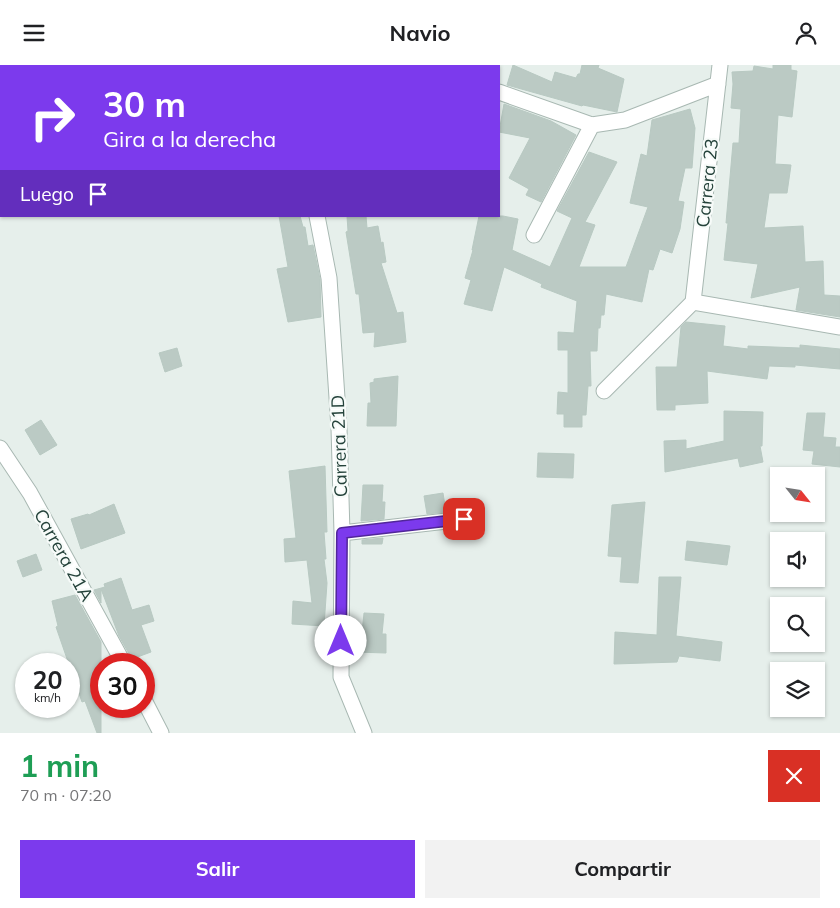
<!DOCTYPE html>
<html lang="es">
<meta charset="utf-8">
<style>
body{margin:0;font-family:Mulish,sans-serif;background:#f2f2f2;color:#202124;height:100vh;display:flex;flex-direction:column;font-size:19px;white-space:nowrap}
*{box-sizing:border-box;margin:0}
p{font-size:16px;color:#757577}
.icon{flex:none;width:28px;height:28px;fill:none;stroke:currentColor;stroke-width:2;stroke-linecap:round;stroke-linejoin:round}
.map{position:relative;height:668px;overflow:hidden}
.sheet{display:flex;flex-direction:column;background:#fff;flex:1}
.sheet>*{flex:none}
.banner{position:absolute;left:0px;top:0px;width:500px;height:152px;box-shadow:0 1px 4px #0004;background:#7c3aed;color:#fff;overflow:hidden}
.needle{width:32px;rotate:120deg}
.controls{position:absolute;left:770px;top:402px;display:grid;gap:10px}
.controls a{display:grid;place-items:center;width:55px;height:55px;border-radius:0px;background:#fff;box-shadow:0 1px 4px #0004;font-size:25px}
.speed{position:absolute;left:15px;top:588px;display:flex;gap:10px;font-size:25px;font-weight:700;text-align:center}
.speed>*{display:grid;place-content:center;width:65px;height:65px;border-radius:50%;background:#fff;box-shadow:0 1px 4px #0004;line-height:1}
.speed small{font-size:12px;font-weight:400}
.speed .limit{border:8px solid #d22;background:#fff;color:#111}
.pin{position:absolute;display:grid;place-items:center;width:42px;height:42px;color:#fff;margin:-21px;border-radius:10px;box-shadow:0 2px 8px #0006}
.me{position:absolute;width:55px;margin:-28px;rotate:0deg;stroke-linejoin:round;filter:drop-shadow(0 0 4px #0008)}
.turn{display:flex;align-items:center;gap:18px;height:105px;padding:0 20px;font-size:22px}
.turn .icon{width:65px;height:65px;stroke-width:2.5}
.turn b{display:block;font-size:35px;line-height:42px}
.then{display:flex;align-items:center;height:48px;padding:0 20px;background:#0003;gap:10px;font-size:19px}
.round{display:grid;place-items:center;flex:none;width:52px;height:52px;border-radius:0px;background:#f2f2f2}
.head{display:flex;align-items:center;justify-content:space-between;height:85px;padding:0 20px}
h1{font-size:30px;font-weight:700;line-height:38px;color:#1e9e55}
.primary-button{display:flex;gap:10px;margin-top:auto;padding:10px 20px}
.primary-button a{flex:1;height:58px;border-radius:0px;background:#7c3aed;color:#fff;font-size:20px;font-weight:700;line-height:58px;text-align:center}
.primary-button a+a{background:#f2f2f2;color:#202124}
header{display:flex;justify-content:space-between;align-items:center;height:65px;padding:0 20px;background:#fff;font-size:22px;font-weight:700}
.map>svg:first-child{display:block}
.building{fill:#bbcac4;stroke:#b8c9c2}
.lines{fill:none;stroke-linecap:round;stroke-linejoin:round}
.street-casing{stroke:#a8b8b2;stroke-width:17}
.street{stroke:#fff;stroke-width:15}
.route-casing{stroke:#51269a;stroke-width:12}
.route{stroke:#7c3aed;stroke-width:9}
.labels{text-anchor:middle;dominant-baseline:central;stroke-width:4.5;stroke-linejoin:round;paint-order:stroke}
.street-label{font-size:18px;fill:#24423a;stroke:#f7fbf9}
</style>
<header><svg class="icon" aria-label="menu" viewBox="0 0 24 24"><path d="M4 6h16M4 12h16M4 18h16"/></svg>Navio<svg class="icon" aria-label="person" viewBox="0 0 24 24"><circle cx="12" cy="8" r="4"/><path d="M4 21q1-7 8-7t8 7"/></svg></header>
<div class="map">
<svg width="840" height="668" viewBox="0 0 840 668">
<rect width="100%" height="100%" fill="#e6efeb"/>
<!-- building -->
<path class="building" d="M513 0 552 17 555 7 576 13 578 9H580L582 0H599L598 3 624 14 617 47 583 40 582 41 507 20Z
M773 0H791V5L797 6 792 52 778 50 775 99 791 100 787 128H769L764 163 803 161 805 197 823 196 824 230 840 231V252L796 245 800 222 751 233 758 199 724 195 728 158H726L733 78H739L741 44 731 43 733 19 732 7 753 6 754 1 773 4Z
M504 39 551 56 576 70 541 137 526 130 529 124 509 113 530 73 499 67Z
M690 44 695 63 692 103H685L678 136 684 137 680 164 672 188 660 184 653 205 649 204 642 237 606 229 604 250H601L600 263H598L597 286H590L591 321H588L586 350H582V362H564V349H557L558 327 568 328V285H558V267L574 268 577 236 541 222 542 219 504 202 492 246 464 239 471 215 465 213 473 185H472L479 151H503L518 154 512 185 550 202 572 153 557 146 589 87 617 97 585 157 595 160 579 202H626L648 142 630 138 641 89 647 91 652 55Z
M279 151H300L303 162H305L308 181 313 180 320 214 321 252 288 257 277 204 288 202Z
M347 151H366L367 163 378 161 381 178 383 177 386 197 381 198 397 248 403 247 406 277 374 282 375 267 363 268 359 229H356L346 167 348 166Z
M686 257 725 261 723 281 748 284V281L800 283V280L840 284V304L795 300V302L769 301 767 314 707 306 708 338 675 340V345H657L656 302H677L681 262Z
M177 283 182 301 165 307 159 288Z
M398 311 396 361H367L368 338H371L370 318 374 317V314Z
M724 346 763 347 762 381H760L763 397 740 402 738 393 665 407 664 376 686 375V384L724 376Z
M807 348H825L823 372 836 373 835 382H840V402L812 399 814 386 803 385Z
M41 355 57 380 40 390 25 365Z
M538 388 574 389 573 413 537 412Z
M325 401 327 467H324L326 494H324L327 518 324 561 292 559 293 536 312 538 307 495 285 497 284 474 296 473 289 406Z
M363 420H383L382 437H385L384 454 361 456Z
M443 428 446 447 427 449 424 431Z
M645 437 638 518 620 517 622 492 608 491 612 440Z
M114 439 125 468 81 484 71 454 88 449 89 450Z
M383 473 382 479H362V475Z
M687 476 730 481 727 500 685 495Z
M36 489 42 505 23 512 17 496Z
M659 512H681L676 571 722 577 720 596 679 591 677 597 614 599 615 567 657 570Z
M121 513 132 545 149 540 154 556 141 560 151 587 132 594 119 571 101 524V538L94 525 105 522 104 519Z
M75 530 101 577V668H97L85 636 82 637 56 562 58 561 52 536Z
M364 548 384 549 382 569H386V588L355 587 356 568H362Z"/>
<g class="lines">
<defs>
<path id="street" d="M281 0V1
M450 1 451 0
M499 27 592 60 625 55 718 19
M317 151 329 213 339 363 342 468 341 612 364 668
M534 170 592 60
M693 237 720 0
M693 237 840 262
M604 326 693 237
M0 383 30 428 124 599
M342 468 464 454
M144 635 161 668"/>
</defs>
<!-- street casing -->
<use href="#street" class="street-casing"/>
<!-- street -->
<use href="#street" class="street"/>
</g>
<g class="lines">
<defs>
<path id="route" d="M341 576 342 468 464 454"/>
</defs>
<!-- route casing -->
<use href="#route" class="route-casing"/>
<!-- route -->
<use href="#route" class="route"/>
</g>
<g class="labels">
<!-- street labels -->
<g class="street-label">
<text transform="translate(707 118) rotate(-84)">Carrera 23</text>
<text transform="translate(339 381) rotate(-92)">Carrera 21D</text>
<text transform="translate(64 490) rotate(61)">Carrera 21A</text>
</g>
</g>
</svg>
<div class="controls">
<a><svg class="needle" viewBox="-14 -14 28 28"><path d="M0-13l5 13h-10z" fill="#e53935"/><path d="M0 13l5-13h-10z" fill="#757577"/></svg></a>
<a><svg class="icon" aria-label="sound" viewBox="0 0 24 24"><path d="M4 9h4l5-4v14l-5-4H4zM17 9q2 3 0 6"/></svg></a>
<a><svg class="icon" aria-label="search" viewBox="0 0 24 24"><circle cx="10" cy="10" r="6"/><path d="M15 15l6 6"/></svg></a>
<a><svg class="icon" aria-label="layers" viewBox="0 0 24 24"><path d="M12 4l9 5-9 5-9-5zM3 14l9 5 9-5"/></svg></a>
</div>
<div class="speed"><div>20<small>km/h</small></div><div class="limit">30</div></div>
<div class="pin" style="left:464px;top:454px;background:#d93025"><svg class="icon" aria-label="arrive" viewBox="0 0 24 24"><path d="M6 21V4h12l-3 4 3 4H6"/></svg></div>
<svg class="me" style="left:341px;top:576px" viewBox="-20 -20 40 40"><circle r="19" fill="#fff"/><path d="M0-13L10 11 0 6-10 11z" fill="#7c3aed"/></svg>
<div class="banner">
<div class="turn"><svg class="icon" aria-label="right" viewBox="0 0 24 24"><path d="M7 20v-9h11M14 6l5 5-5 5"/></svg><div><b>30 m</b>Gira a la derecha</div></div>
<div class="then">Luego<svg class="icon" aria-label="arrive" viewBox="0 0 24 24"><path d="M6 21V4h12l-3 4 3 4H6"/></svg></div>
</div>
</div>
<section class="sheet">
<div class="head"><div><h1>1 min</h1><p>70 m · 07:20</p></div><a class="round" style="background:#d93025;color:#fff"><svg class="icon" aria-label="close" viewBox="0 0 24 24"><path d="M6 6l12 12M18 6L6 18"/></svg></a></div>
<div class="primary-button"><a>Salir</a><a>Compartir</a></div>
</section>
